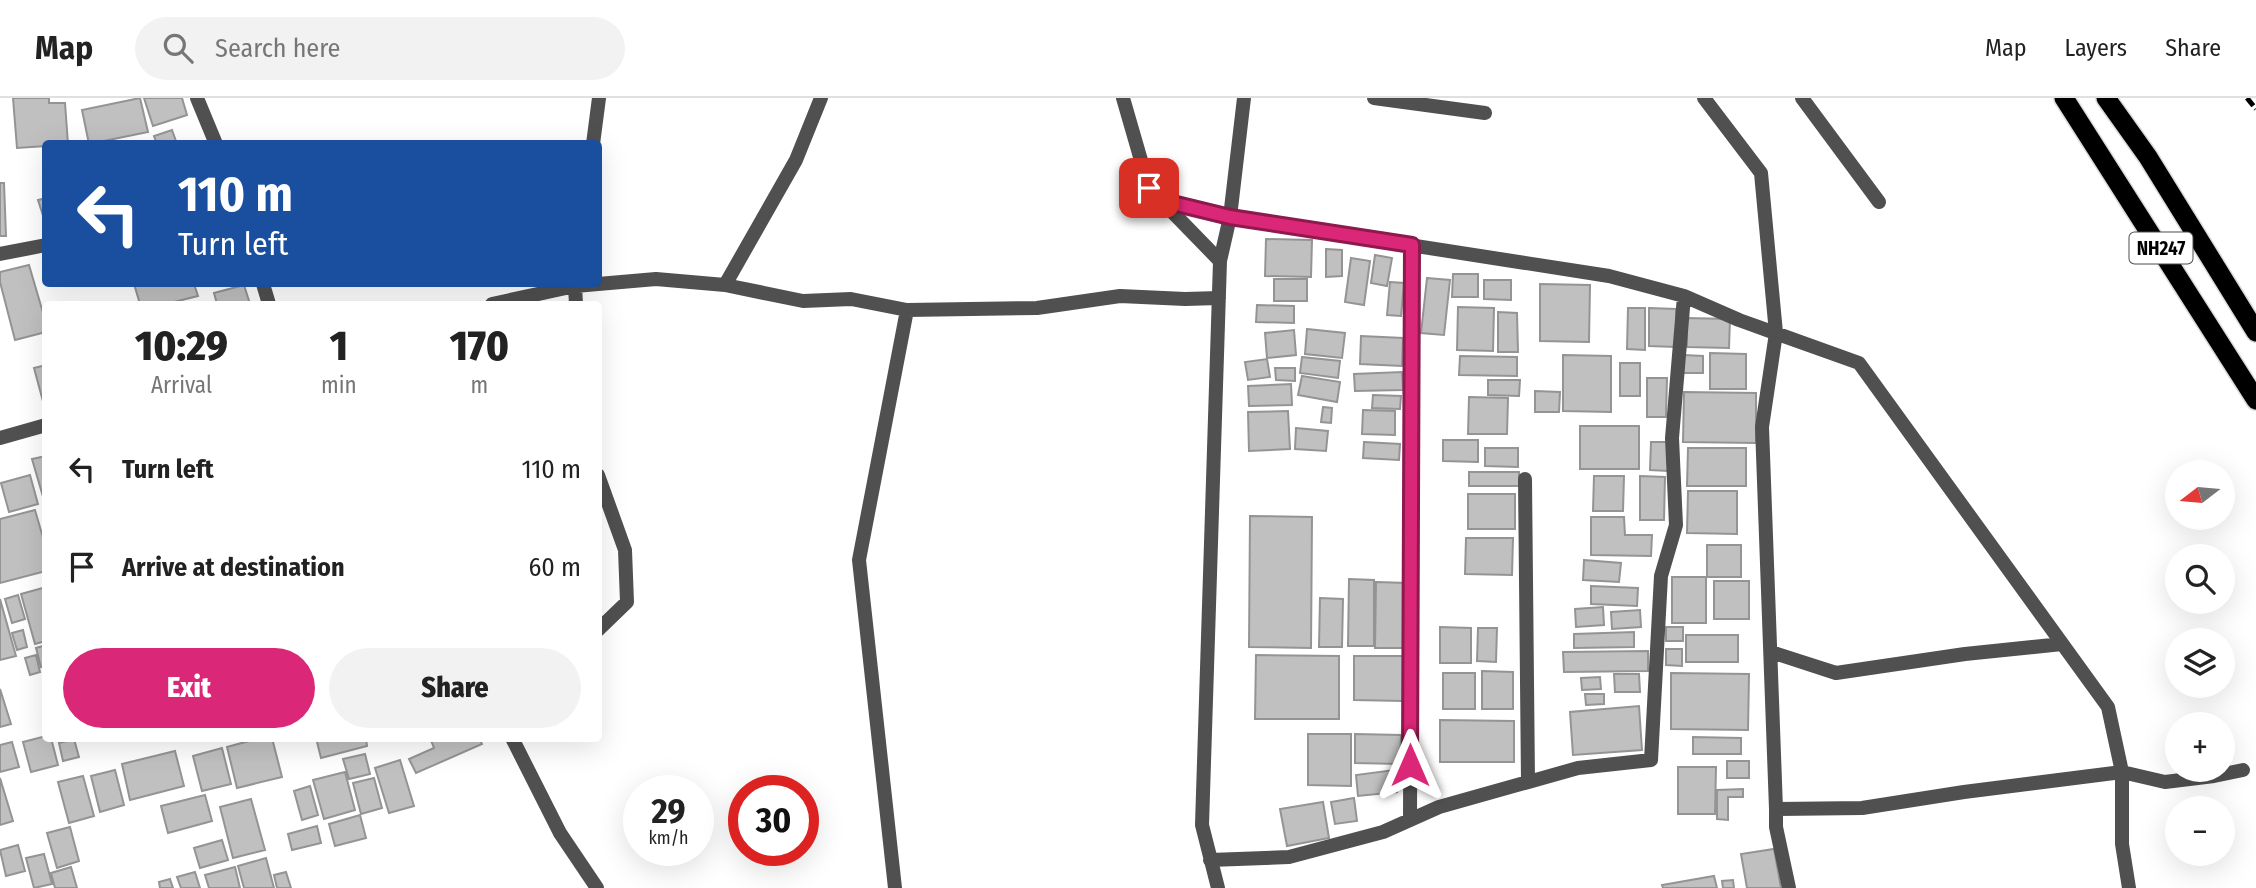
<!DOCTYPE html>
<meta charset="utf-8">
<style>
body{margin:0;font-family:"Fira Sans Condensed",sans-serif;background:#f2f2f2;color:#222;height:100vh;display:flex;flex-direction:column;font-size:26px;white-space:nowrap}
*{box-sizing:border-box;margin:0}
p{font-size:23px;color:#767676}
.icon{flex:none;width:38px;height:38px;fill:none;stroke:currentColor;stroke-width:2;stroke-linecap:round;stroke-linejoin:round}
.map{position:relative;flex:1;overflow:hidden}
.side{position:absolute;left:42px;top:203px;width:560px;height:441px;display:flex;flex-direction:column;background:#fff;border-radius:7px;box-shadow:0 7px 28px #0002}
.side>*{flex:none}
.top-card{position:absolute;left:42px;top:42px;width:560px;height:147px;border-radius:7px;box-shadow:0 7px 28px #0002;background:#1a4fa0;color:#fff;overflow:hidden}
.needle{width:46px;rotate:254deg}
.fabs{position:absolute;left:2165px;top:362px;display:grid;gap:14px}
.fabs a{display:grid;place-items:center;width:70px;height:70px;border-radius:50%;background:#fff;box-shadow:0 7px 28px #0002;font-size:35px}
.speed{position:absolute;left:623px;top:677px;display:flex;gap:14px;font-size:35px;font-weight:700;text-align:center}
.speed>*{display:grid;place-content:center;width:91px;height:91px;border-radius:50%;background:#fff;box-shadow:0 7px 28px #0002;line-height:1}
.speed small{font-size:18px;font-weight:400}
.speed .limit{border:10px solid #d22;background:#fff;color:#111}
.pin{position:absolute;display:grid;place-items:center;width:60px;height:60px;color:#fff;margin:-30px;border-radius:14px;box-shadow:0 4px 10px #0006}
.me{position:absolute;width:77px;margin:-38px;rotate:0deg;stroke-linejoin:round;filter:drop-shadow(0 0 5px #0008)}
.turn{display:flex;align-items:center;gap:24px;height:147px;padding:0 21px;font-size:32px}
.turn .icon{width:91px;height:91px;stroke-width:2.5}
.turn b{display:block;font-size:49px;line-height:60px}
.eta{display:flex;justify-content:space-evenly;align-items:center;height:119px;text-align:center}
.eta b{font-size:42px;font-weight:800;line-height:49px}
.primary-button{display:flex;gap:14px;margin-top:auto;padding:14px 21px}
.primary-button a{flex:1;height:80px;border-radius:42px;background:#db2777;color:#fff;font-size:28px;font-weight:800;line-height:80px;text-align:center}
.primary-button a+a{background:#f2f2f2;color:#222}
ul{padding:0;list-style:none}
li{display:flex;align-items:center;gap:21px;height:98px;padding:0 21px}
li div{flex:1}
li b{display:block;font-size:26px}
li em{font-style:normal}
header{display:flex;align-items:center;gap:42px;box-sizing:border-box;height:98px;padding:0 35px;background:#fff;border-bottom:2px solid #e0e0e0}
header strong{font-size:33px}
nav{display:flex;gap:38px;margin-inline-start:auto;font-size:24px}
.search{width:490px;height:63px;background:#f2f2f2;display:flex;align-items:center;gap:18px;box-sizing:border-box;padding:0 24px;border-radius:38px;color:#767676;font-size:26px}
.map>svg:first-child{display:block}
.building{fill:#c0c0c0;stroke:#949494;stroke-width:2}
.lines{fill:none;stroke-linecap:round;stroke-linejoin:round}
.trunk-casing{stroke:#dbdbdb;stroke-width:22}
.minor{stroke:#505050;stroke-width:14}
.trunk{stroke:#000;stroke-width:19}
.rail{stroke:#000;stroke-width:5;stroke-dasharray:10 3.5 2 3.5;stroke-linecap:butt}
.route-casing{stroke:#8e194d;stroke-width:18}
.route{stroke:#db2777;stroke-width:12}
.labels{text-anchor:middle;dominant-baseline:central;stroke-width:5;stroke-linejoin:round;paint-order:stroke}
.shield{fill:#fff;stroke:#4c4c4c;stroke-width:2}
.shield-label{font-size:19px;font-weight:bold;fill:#000}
</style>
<header>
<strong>Map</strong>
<div class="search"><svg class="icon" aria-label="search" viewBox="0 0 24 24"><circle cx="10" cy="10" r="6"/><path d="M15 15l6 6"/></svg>Search here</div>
<nav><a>Map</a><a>Layers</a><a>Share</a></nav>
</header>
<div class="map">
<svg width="2256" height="790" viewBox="0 0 2256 790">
<rect width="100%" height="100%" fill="#fff"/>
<!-- building -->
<path class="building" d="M13 0H49V5H65L68 46H46V48L17 50Z
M140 0 148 34 89 46 82 12Z
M144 0H182L187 17 153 28Z
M172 32 177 46H157L154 38Z
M0 85H4L6 138H0Z
M46 100V127L38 102Z
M1266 141 1312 142 1311 179 1265 178Z
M1326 151 1342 152V178L1326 179Z
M1375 157 1392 160 1387 188 1371 185Z
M1351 160 1370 163 1364 207 1345 204Z
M29 167 46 225V234L15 242 0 184V174Z
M1453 176H1478V199H1452Z
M1427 180 1450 182 1444 237 1421 235Z
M1274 181H1307V203H1274Z
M1484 182H1511V202L1484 201Z
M1390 184 1404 185 1401 218 1387 217Z
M134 186H194L198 198 166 206H140Z
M1540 186 1590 187 1589 244 1540 243Z
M244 187 250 206H217L214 195Z
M1257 207 1294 208V225L1256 224Z
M1458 209 1494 210 1493 253 1457 252Z
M1628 210H1645V252L1627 251Z
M1649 210 1676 211V249L1649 248Z
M1498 214 1517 215 1518 254H1498Z
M1687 220 1730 221 1729 250 1687 249Z
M1307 231 1345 235 1342 260 1305 256Z
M1294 232 1296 257 1267 260 1265 235Z
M1361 238 1403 240 1402 268 1360 266Z
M1710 255 1746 256V291H1710Z
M1563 257 1611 258V314L1563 313Z
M1683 257 1703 258V275H1682Z
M1460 258 1517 259V278L1459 277Z
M1302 259 1340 263 1338 280 1300 275Z
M1267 261 1270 279 1248 282 1245 264Z
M1620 265H1640V298H1620Z
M46 267V306L44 307 34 270Z
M1275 270H1295V283L1276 282Z
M1402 274 1403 292 1355 293 1354 276Z
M1302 278 1340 284 1337 304 1298 297Z
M1647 280H1667L1666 319H1647Z
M1488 282H1520L1519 298 1488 297Z
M1291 286 1292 307 1249 308 1248 288Z
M1535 293 1560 294 1559 314H1535Z
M1684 294 1756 295V345L1683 344Z
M1373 297 1401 298 1400 311 1372 310Z
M1469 299 1508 300 1507 336H1468Z
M1323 309 1332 310 1331 325 1321 324Z
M1363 312 1395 313V337L1362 336Z
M1288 313 1290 351 1249 353 1248 314Z
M1580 328H1639V371H1580Z
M1296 330 1328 333 1326 353 1295 351Z
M1443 342H1478V364L1443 363Z
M1364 344 1400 346 1399 362 1363 360Z
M1651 344H1668V373L1650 372Z
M1485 350H1518V369L1485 368Z
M1688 350H1746V388H1687Z
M46 358V409L32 361Z
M1469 374H1519V388H1469Z
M30 377 38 406 9 414 1 385Z
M1594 378H1624L1623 413H1593Z
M1640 378 1665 379 1664 422H1640Z
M1688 393H1737V436L1687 435Z
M1468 396H1515V431H1468Z
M35 412 46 450V473L0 485V421Z
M1250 418 1312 419 1311 550 1249 549Z
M1591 419H1624L1625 437H1652L1651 458 1591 457Z
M1466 440H1513L1512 477 1465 476Z
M1707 447H1741V479H1707Z
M1584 462 1621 465 1619 484 1583 482Z
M1672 479H1706V525H1672Z
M1349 481 1374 482V548H1348Z
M1714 483H1749V521H1714Z
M1376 484 1407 485 1406 550H1375Z
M1591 488 1638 490 1637 508 1591 506Z
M46 489V543L35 546 21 496Z
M18 497 25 521 12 525 5 501Z
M1320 500 1343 501 1342 549H1319Z
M0 501 16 558 0 562Z
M1603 509 1604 527 1576 529 1575 511Z
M1640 512 1641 529 1612 531 1611 514Z
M1440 529 1471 530V565H1440Z
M1666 529H1683V543H1666Z
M1478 530H1497L1496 564 1477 563Z
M23 532 27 549 17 552 12 535Z
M1634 534V549L1574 550V536Z
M1686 537H1738V564H1686Z
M46 547V568L41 569 36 550Z
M1666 551H1682V568L1666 567Z
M1648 553V573L1564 574 1563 554Z
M36 557 40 574 30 577 25 560Z
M1256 557 1339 558V621H1255Z
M1354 558H1404L1403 603 1354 602Z
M1482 573 1513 574V611H1482Z
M1443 575H1475V611H1443Z
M1671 575 1749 576 1748 632 1671 631Z
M1614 576H1639L1640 594H1615Z
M1600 579 1601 591 1582 592 1581 580Z
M0 591 11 626 0 629Z
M1585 596H1604V606L1586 607Z
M1639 608 1642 652 1573 657 1570 614Z
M1440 622 1514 623V664H1440Z
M1308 636H1351V688L1308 687Z
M1355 636 1401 637 1400 666 1355 665Z
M46 638V640H51L58 667 31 674 23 644Z
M1693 639 1741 640V656H1693Z
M260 640H272L282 679 237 690 227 649Z
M316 640H366L367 648 321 660Z
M430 640H479L482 646 416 675 409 661 434 650Z
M74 641 79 659 63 663 59 645Z
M12 644 19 669 0 674V647Z
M222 650 231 686 202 693 193 658Z
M175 653 184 688 130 702 122 666Z
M365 656 370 676 349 681 343 661Z
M400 662 414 708 389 715 375 670Z
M1727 663H1749V680H1727Z
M1678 669H1716L1715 716H1678Z
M115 672 124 707 100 714 91 678Z
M1394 672 1397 694 1358 698 1356 677Z
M345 674 355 712 324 721 313 682Z
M83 678 94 718 69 725 58 684Z
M0 680 13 723 0 727Z
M374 680 382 710 361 716 353 685Z
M310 688 318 717 302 722 294 693Z
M1743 691V699H1728V722L1717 721V692Z
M205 697 212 723 168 735 161 708Z
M1354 700 1357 723 1335 726 1331 704Z
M251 701 265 752 233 760 220 709Z
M1323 704 1329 740 1287 748 1280 711Z
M360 717 366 740 335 748 329 726Z
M317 728 321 745 292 752 288 736Z
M70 729 79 763 57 770 47 735Z
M222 742 228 762 200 770 194 750Z
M18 747 25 773 6 778 0 752Z
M1774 751 1781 790H1747L1741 756Z
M44 756 52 786 34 790 26 760Z
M266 760 274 790H244L238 768Z
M71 769 77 790H55L51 775Z
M235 769 240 790H209L205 777Z
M195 774 200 790H181L177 779Z
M286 774 291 790H277L274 777Z
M1714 778 1717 790H1663L1662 787Z
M170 781 173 790H160L159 784Z
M1733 782 1734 790H1723L1722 783Z"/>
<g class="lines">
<defs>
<path id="trunk" d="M2064 0 2256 302
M2106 0 2148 59 2256 234"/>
</defs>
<!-- trunk casing -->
<use href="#trunk" class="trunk-casing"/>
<!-- minor -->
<path class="minor" d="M197 0 216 46
M1123 0 1149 90 1220 163 1202 727 1218 790
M1374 0 1485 15
M1704 0 1761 75 1776 235 1762 329 1776 711V729L1789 790
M1802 0 1879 104
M593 46 599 0
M1160 102 1230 119 1609 178 1684 198 1739 222 1859 265 2108 609 2122 674V746L2129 790
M0 156 46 147
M1220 163 1230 119 1244 0
M263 186 269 206
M725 187 796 62 821 0
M492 206 575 188 576 186
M576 206 575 188 656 181 725 187 803 203 851 201 907 212
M0 340 46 327
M598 377 625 452 627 504 598 532
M1525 381 1528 684
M1771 554 1836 575 1965 556 2062 546
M512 640 560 735 597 790
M1776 711 1862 710 1964 694 2122 674 2165 684 2214 678 2243 672
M1410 722 1412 147
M1210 762 1289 759 1383 734 1439 709 1578 670 1651 662 1661 478 1676 427 1672 340 1684 198
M895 790 859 462 907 212 1037 210 1120 198 1185 201 1219 200"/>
<!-- trunk -->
<use href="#trunk" class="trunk"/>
<!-- rail -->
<path class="rail" d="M2247 0 2256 11"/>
</g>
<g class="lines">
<defs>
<path id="route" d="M1149 90 1160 102 1230 119 1412 147 1410 667"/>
</defs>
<!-- route casing -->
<use href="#route" class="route-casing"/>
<!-- route -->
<use href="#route" class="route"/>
</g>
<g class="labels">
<!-- shield labels -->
<rect class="shield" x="2129.5" y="134.5" width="63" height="31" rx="5"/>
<g class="shield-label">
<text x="2161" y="150">NH247</text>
</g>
</g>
</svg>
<div class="fabs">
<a><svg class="needle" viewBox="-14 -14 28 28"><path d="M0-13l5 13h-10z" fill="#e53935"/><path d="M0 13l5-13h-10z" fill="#767676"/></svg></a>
<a><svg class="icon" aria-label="search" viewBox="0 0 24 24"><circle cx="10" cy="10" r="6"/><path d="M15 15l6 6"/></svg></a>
<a><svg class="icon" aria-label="layers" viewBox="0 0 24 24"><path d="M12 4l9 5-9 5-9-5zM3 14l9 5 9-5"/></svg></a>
<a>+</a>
<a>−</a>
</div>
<div class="speed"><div>29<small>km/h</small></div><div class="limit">30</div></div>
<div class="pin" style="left:1149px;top:90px;background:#d93025"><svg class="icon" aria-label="arrive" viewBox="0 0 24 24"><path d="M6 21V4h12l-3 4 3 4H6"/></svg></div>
<svg class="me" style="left:1410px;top:667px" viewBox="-20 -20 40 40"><path d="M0-17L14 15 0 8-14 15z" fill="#db2777" stroke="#fff" stroke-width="4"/></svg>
<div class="top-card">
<div class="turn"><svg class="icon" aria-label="left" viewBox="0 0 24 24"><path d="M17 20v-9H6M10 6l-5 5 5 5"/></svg><div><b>110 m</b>Turn left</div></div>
</div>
<section class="side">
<div class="eta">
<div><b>10:29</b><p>Arrival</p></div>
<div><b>1</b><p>min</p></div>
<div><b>170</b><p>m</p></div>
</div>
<ul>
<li><svg class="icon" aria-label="left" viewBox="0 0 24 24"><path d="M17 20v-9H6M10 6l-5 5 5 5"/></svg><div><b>Turn left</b></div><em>110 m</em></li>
<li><svg class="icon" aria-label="arrive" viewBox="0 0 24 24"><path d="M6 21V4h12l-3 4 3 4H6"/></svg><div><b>Arrive at destination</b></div><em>60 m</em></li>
</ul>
<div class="primary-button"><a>Exit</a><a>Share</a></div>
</section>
</div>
